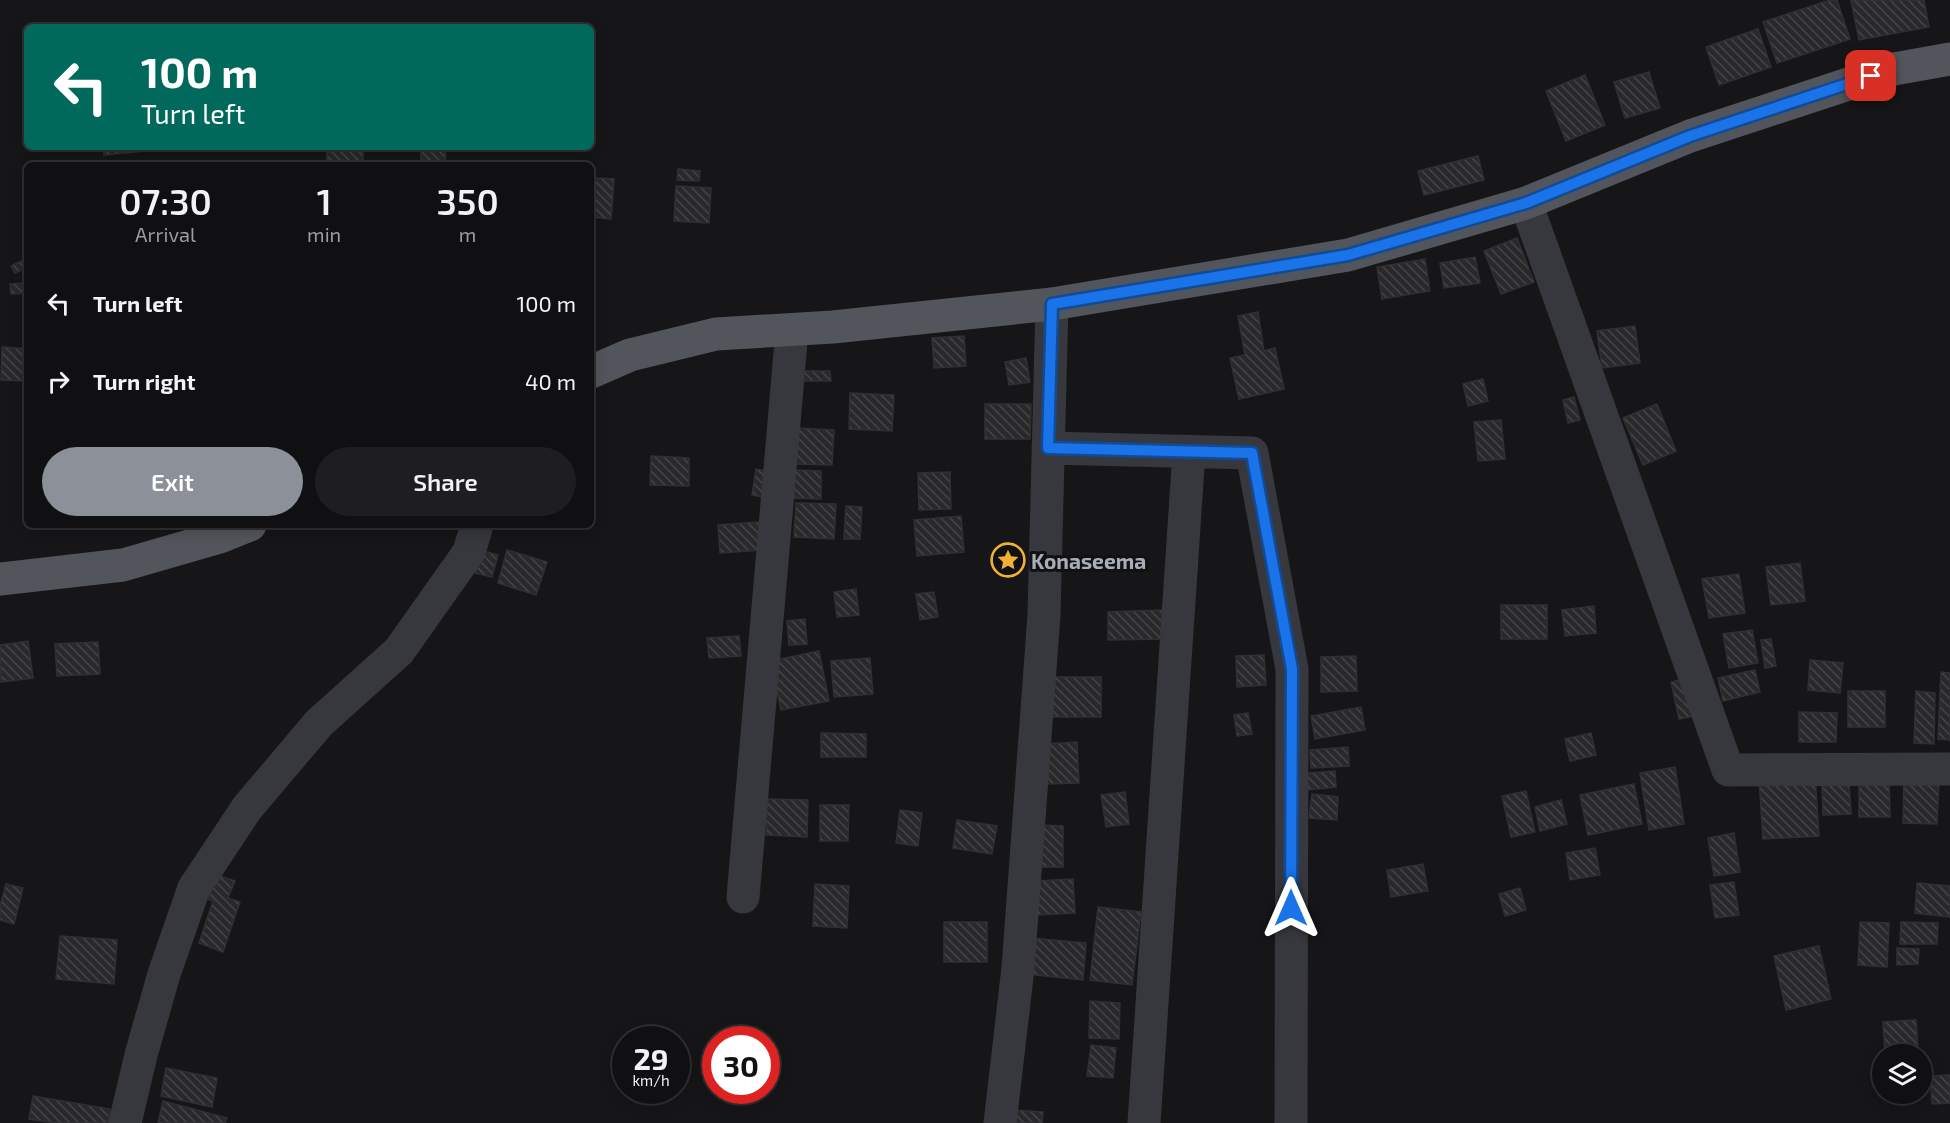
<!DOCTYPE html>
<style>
body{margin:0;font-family:"Exo 2",sans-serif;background:#1e1e20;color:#f1f3f6;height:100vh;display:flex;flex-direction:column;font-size:22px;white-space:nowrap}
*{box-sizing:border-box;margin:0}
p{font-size:20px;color:#9c9d9f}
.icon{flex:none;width:33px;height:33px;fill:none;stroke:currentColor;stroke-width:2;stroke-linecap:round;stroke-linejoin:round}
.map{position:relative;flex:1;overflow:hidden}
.sheet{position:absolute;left:24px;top:162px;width:570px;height:366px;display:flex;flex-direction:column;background:#101012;border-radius:9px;box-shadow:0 3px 15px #0003,0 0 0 2px #303032}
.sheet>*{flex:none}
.hud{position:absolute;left:24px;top:24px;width:570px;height:126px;border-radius:9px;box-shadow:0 3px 15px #0003,0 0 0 2px #303032;background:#00695c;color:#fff;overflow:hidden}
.tools{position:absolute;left:1872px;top:1044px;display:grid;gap:12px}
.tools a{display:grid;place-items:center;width:60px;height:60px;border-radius:50%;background:#101012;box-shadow:0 3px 15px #0003,0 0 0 2px #303032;font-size:30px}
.speed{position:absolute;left:612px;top:1026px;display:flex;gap:12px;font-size:30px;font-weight:700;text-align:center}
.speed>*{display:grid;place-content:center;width:78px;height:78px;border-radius:50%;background:#101012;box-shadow:0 3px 15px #0003,0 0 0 2px #303032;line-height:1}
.speed small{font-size:15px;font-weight:400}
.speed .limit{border:9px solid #d22;background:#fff;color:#111}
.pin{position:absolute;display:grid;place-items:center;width:51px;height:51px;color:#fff;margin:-26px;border-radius:12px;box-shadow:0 3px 9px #0006}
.me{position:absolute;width:66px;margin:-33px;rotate:0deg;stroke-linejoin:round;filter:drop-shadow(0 0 4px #0008)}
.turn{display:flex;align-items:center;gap:21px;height:126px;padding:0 18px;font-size:27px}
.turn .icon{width:78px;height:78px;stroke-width:2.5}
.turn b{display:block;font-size:42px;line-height:51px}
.eta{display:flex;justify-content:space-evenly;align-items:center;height:102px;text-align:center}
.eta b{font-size:36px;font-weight:600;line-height:42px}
.cta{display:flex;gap:12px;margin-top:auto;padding:12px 18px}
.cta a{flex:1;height:69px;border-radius:36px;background:#8c9099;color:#fff;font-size:24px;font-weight:600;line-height:69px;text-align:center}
.cta a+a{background:#1e1e20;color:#f1f3f6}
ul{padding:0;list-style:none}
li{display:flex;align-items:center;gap:18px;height:78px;padding:0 18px}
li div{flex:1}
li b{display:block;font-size:22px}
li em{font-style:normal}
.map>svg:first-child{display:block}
.building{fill:url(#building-back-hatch);stroke:#303034;stroke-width:1.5}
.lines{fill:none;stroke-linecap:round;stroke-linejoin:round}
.minor{stroke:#37383d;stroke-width:33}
.major{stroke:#53555c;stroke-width:33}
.route-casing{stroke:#114b97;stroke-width:15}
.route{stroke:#1a73e8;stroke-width:10}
.labels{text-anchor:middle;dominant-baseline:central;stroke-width:6;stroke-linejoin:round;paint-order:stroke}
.poi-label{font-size:21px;font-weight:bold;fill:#a8adb8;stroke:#111113;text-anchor:start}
</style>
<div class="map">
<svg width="1950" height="1123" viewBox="0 0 1950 1123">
<defs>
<pattern id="building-back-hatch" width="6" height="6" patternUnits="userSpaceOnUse" patternTransform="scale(1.5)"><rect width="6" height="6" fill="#29292c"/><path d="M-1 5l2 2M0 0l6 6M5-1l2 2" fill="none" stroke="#454548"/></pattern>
</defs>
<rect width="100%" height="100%" fill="#161618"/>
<!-- building -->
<path class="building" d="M1830 0H1837L1850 39 1777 63 1763 22Z
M1851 0H1924L1929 27 1859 40Z
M1758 29 1771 67 1719 85 1706 47Z
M1649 72 1660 108 1625 118 1614 82Z
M1585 75 1605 125 1566 141 1546 91Z
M104 147H145V151L104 155Z
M327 147H363V165H327Z
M421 147H445L446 165H421Z
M1478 156 1484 180 1424 195 1418 171Z
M678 169 700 171 699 181 677 180Z
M595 178 614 179 611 219 592 217Z
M676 186 711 188 709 223 674 221Z
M1517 238 1534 282 1501 294 1484 251Z
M1475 257 1480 283 1444 288 1440 263Z
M1425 259 1430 291 1382 299 1377 267Z
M23 260 26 268 15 273 11 266Z
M27 283V293L11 294 10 284Z
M1258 312 1264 351 1275 348 1284 389 1239 399 1230 358 1245 355 1238 316Z
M1635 326 1640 363 1602 368 1597 331Z
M964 336 966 366 934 368 932 338Z
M2 347 27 349V381L1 380Z
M1026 358 1030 382 1009 385 1005 362Z
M803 371H830L831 381H803Z
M1483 379 1488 401 1468 406 1463 384Z
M850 393 894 395 892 431 849 429Z
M1574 397 1580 420 1568 423 1563 400Z
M985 404H1031L1030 439H985Z
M1657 404 1676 451 1643 465 1623 418Z
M1501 420 1505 459 1478 461 1474 422Z
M797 428 834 430 832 465 796 464Z
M651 456 689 458V486L650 485Z
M756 469 773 472 768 498 752 495Z
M794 470 821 471V499L794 498Z
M950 472 951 509 919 510 918 473Z
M796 503 836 504 834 539 794 537Z
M846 506 862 507 860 539H844Z
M961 516 964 552 917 556 914 520Z
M759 522 761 550 720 553 718 525Z
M480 550 498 555 492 577 475 573Z
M507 550 547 562 536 595 498 583Z
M1800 563 1805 601 1771 605 1766 567Z
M1739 574 1745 613 1709 618 1702 579Z
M856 589 859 615 837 617 834 592Z
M934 592 938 617 920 620 916 594Z
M1501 605H1547V639H1501Z
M1594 606 1596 633 1565 636 1562 610Z
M1162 610 1163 639 1108 640V612Z
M805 619 807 644 789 645 787 621Z
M1752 630 1758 663 1729 668 1723 634Z
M739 636 741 656 709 658 707 638Z
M1771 639 1776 666 1765 668 1761 640Z
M28 641 33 678 1 682 0 645Z
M98 642 100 674 57 676 55 644Z
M819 651 829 701 781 710 771 661Z
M1264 655 1266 685 1237 687 1236 656Z
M1356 656 1357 691 1321 692V657Z
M870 658 873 694 834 697 831 661Z
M1810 660 1843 663 1840 693 1808 690Z
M1755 670 1760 692 1723 701 1718 678Z
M1941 672 1950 673V740L1938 739Z
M1048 677H1101V717H1048Z
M1686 679 1694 716 1679 719 1671 682Z
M1848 691H1885V727H1848Z
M1916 691 1935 693 1934 744 1914 743Z
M1361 707 1365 730 1315 739 1311 716Z
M1799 712 1837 713 1836 742H1799Z
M1248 713 1252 734 1237 736 1234 715Z
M821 733 866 734V757H821Z
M1591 733 1596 755 1570 761 1565 739Z
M1077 742 1079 783 1047 784 1045 744Z
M1348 747 1349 766 1311 768 1310 750Z
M1675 767 1684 824 1649 830 1640 773Z
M1335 771 1336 787 1297 791 1296 774Z
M1815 775 1819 836 1763 839 1759 779Z
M1889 777 1890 817H1859V779Z
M1904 779 1939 781 1937 824 1903 823Z
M1849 781 1851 814 1823 815 1822 782Z
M1634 784 1642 824 1588 835 1580 795Z
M1526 791 1535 832 1511 837 1502 796Z
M1125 792 1129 824 1106 827 1101 795Z
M1312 794 1338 797 1337 820 1309 818Z
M767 799 808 800 807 837 766 835Z
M1561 800 1567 824 1540 831 1535 807Z
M820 805H849L848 841H820Z
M900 810 922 813 918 846 896 843Z
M957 820 997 826 992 854 953 848Z
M1038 825 1063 826V867H1038Z
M1734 833 1740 872 1714 876 1708 838Z
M1595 848 1600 875 1570 880 1566 853Z
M1423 864 1428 891 1391 897 1387 870Z
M217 875 235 881 228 898 240 902 223 952 199 943 213 901 208 899Z
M1073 879 1075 913 1037 915 1036 881Z
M1734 882 1739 915 1715 918 1710 885Z
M1917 883 1950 886V917L1915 913Z
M6 884 23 888 14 924 0 920V906Z
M815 884 849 886 847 928 813 926Z
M1520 888 1526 910 1505 916 1499 894Z
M1098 907 1141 912 1132 985 1090 980Z
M944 922H987V962H944Z
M1860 922 1889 923 1887 967 1858 965Z
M1901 922 1938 923 1937 944H1900Z
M60 936 117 940 114 984 56 979Z
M1030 938 1086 943 1083 980 1027 974Z
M1819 946 1831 999 1786 1010 1774 956Z
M1897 948 1919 949 1918 964 1897 965Z
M1090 1001 1120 1003 1119 1039 1089 1038Z
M1916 1020 1918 1050 1885 1053 1883 1022Z
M1091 1045 1116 1048 1113 1078 1087 1076Z
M1881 1059H1882V1087H1878Z
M166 1068 217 1078 212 1107 161 1096Z
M1950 1075V1103L1932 1104 1930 1076Z
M33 1096 110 1109 108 1123H56L29 1119Z
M163 1101 227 1118 225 1123H158Z
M1013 1110 1043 1112 1042 1123H1012Z"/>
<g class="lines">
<!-- minor -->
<path class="minor" d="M1526 203 1728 770 1950 769
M1048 448 1252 453 1292 669 1291 1123
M743 897 792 330
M125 1123 141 1055 164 974 194 888 247 808 319 723 399 651 469 552 477 525
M1000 1123 1018 968 1044 615 1052 304
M1144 1123 1189 452"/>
<!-- major -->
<path class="major" d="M591 372 630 355 716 334 833 327 1052 304 1348 255 1526 203 1690 136 1894 69 1950 59
M0 579 123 565 220 537 250 525"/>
</g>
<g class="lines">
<defs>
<path id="route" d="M1291 908 1292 669 1252 453 1048 448 1052 304 1348 255 1526 203 1690 136 1871 76"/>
</defs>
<!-- route casing -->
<use href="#route" class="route-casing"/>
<!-- route -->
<use href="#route" class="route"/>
</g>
<!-- icons -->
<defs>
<symbol id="sight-ring" viewBox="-11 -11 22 22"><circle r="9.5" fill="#111113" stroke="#f2b134" stroke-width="1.5"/><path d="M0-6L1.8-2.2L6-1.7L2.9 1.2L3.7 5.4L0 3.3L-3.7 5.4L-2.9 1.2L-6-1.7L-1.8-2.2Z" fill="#f2b134"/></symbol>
</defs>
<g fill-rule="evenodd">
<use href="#sight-ring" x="989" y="541" width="38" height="38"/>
</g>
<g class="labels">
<!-- poi labels -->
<g class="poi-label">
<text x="1031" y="560">Konaseema</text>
</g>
</g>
</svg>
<div class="tools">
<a><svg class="icon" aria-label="layers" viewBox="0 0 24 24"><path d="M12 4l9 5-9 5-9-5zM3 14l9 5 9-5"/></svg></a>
</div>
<div class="speed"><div>29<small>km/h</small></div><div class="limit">30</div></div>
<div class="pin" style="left:1871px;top:76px;background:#d93025"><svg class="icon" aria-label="arrive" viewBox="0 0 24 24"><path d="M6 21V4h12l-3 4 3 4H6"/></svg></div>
<svg class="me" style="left:1291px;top:908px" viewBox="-20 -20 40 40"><path d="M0-17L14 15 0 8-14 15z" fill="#1a73e8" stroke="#fff" stroke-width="4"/></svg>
<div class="hud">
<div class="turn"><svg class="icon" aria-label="left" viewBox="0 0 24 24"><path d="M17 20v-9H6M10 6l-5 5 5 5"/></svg><div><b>100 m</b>Turn left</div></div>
</div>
<section class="sheet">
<div class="eta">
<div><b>07:30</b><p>Arrival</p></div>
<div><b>1</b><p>min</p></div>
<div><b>350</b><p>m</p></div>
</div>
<ul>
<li><svg class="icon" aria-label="left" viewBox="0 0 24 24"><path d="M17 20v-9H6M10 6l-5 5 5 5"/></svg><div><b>Turn left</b></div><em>100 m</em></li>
<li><svg class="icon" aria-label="right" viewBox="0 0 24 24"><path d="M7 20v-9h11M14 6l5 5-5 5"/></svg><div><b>Turn right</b></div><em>40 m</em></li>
</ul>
<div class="cta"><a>Exit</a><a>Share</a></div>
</section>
</div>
